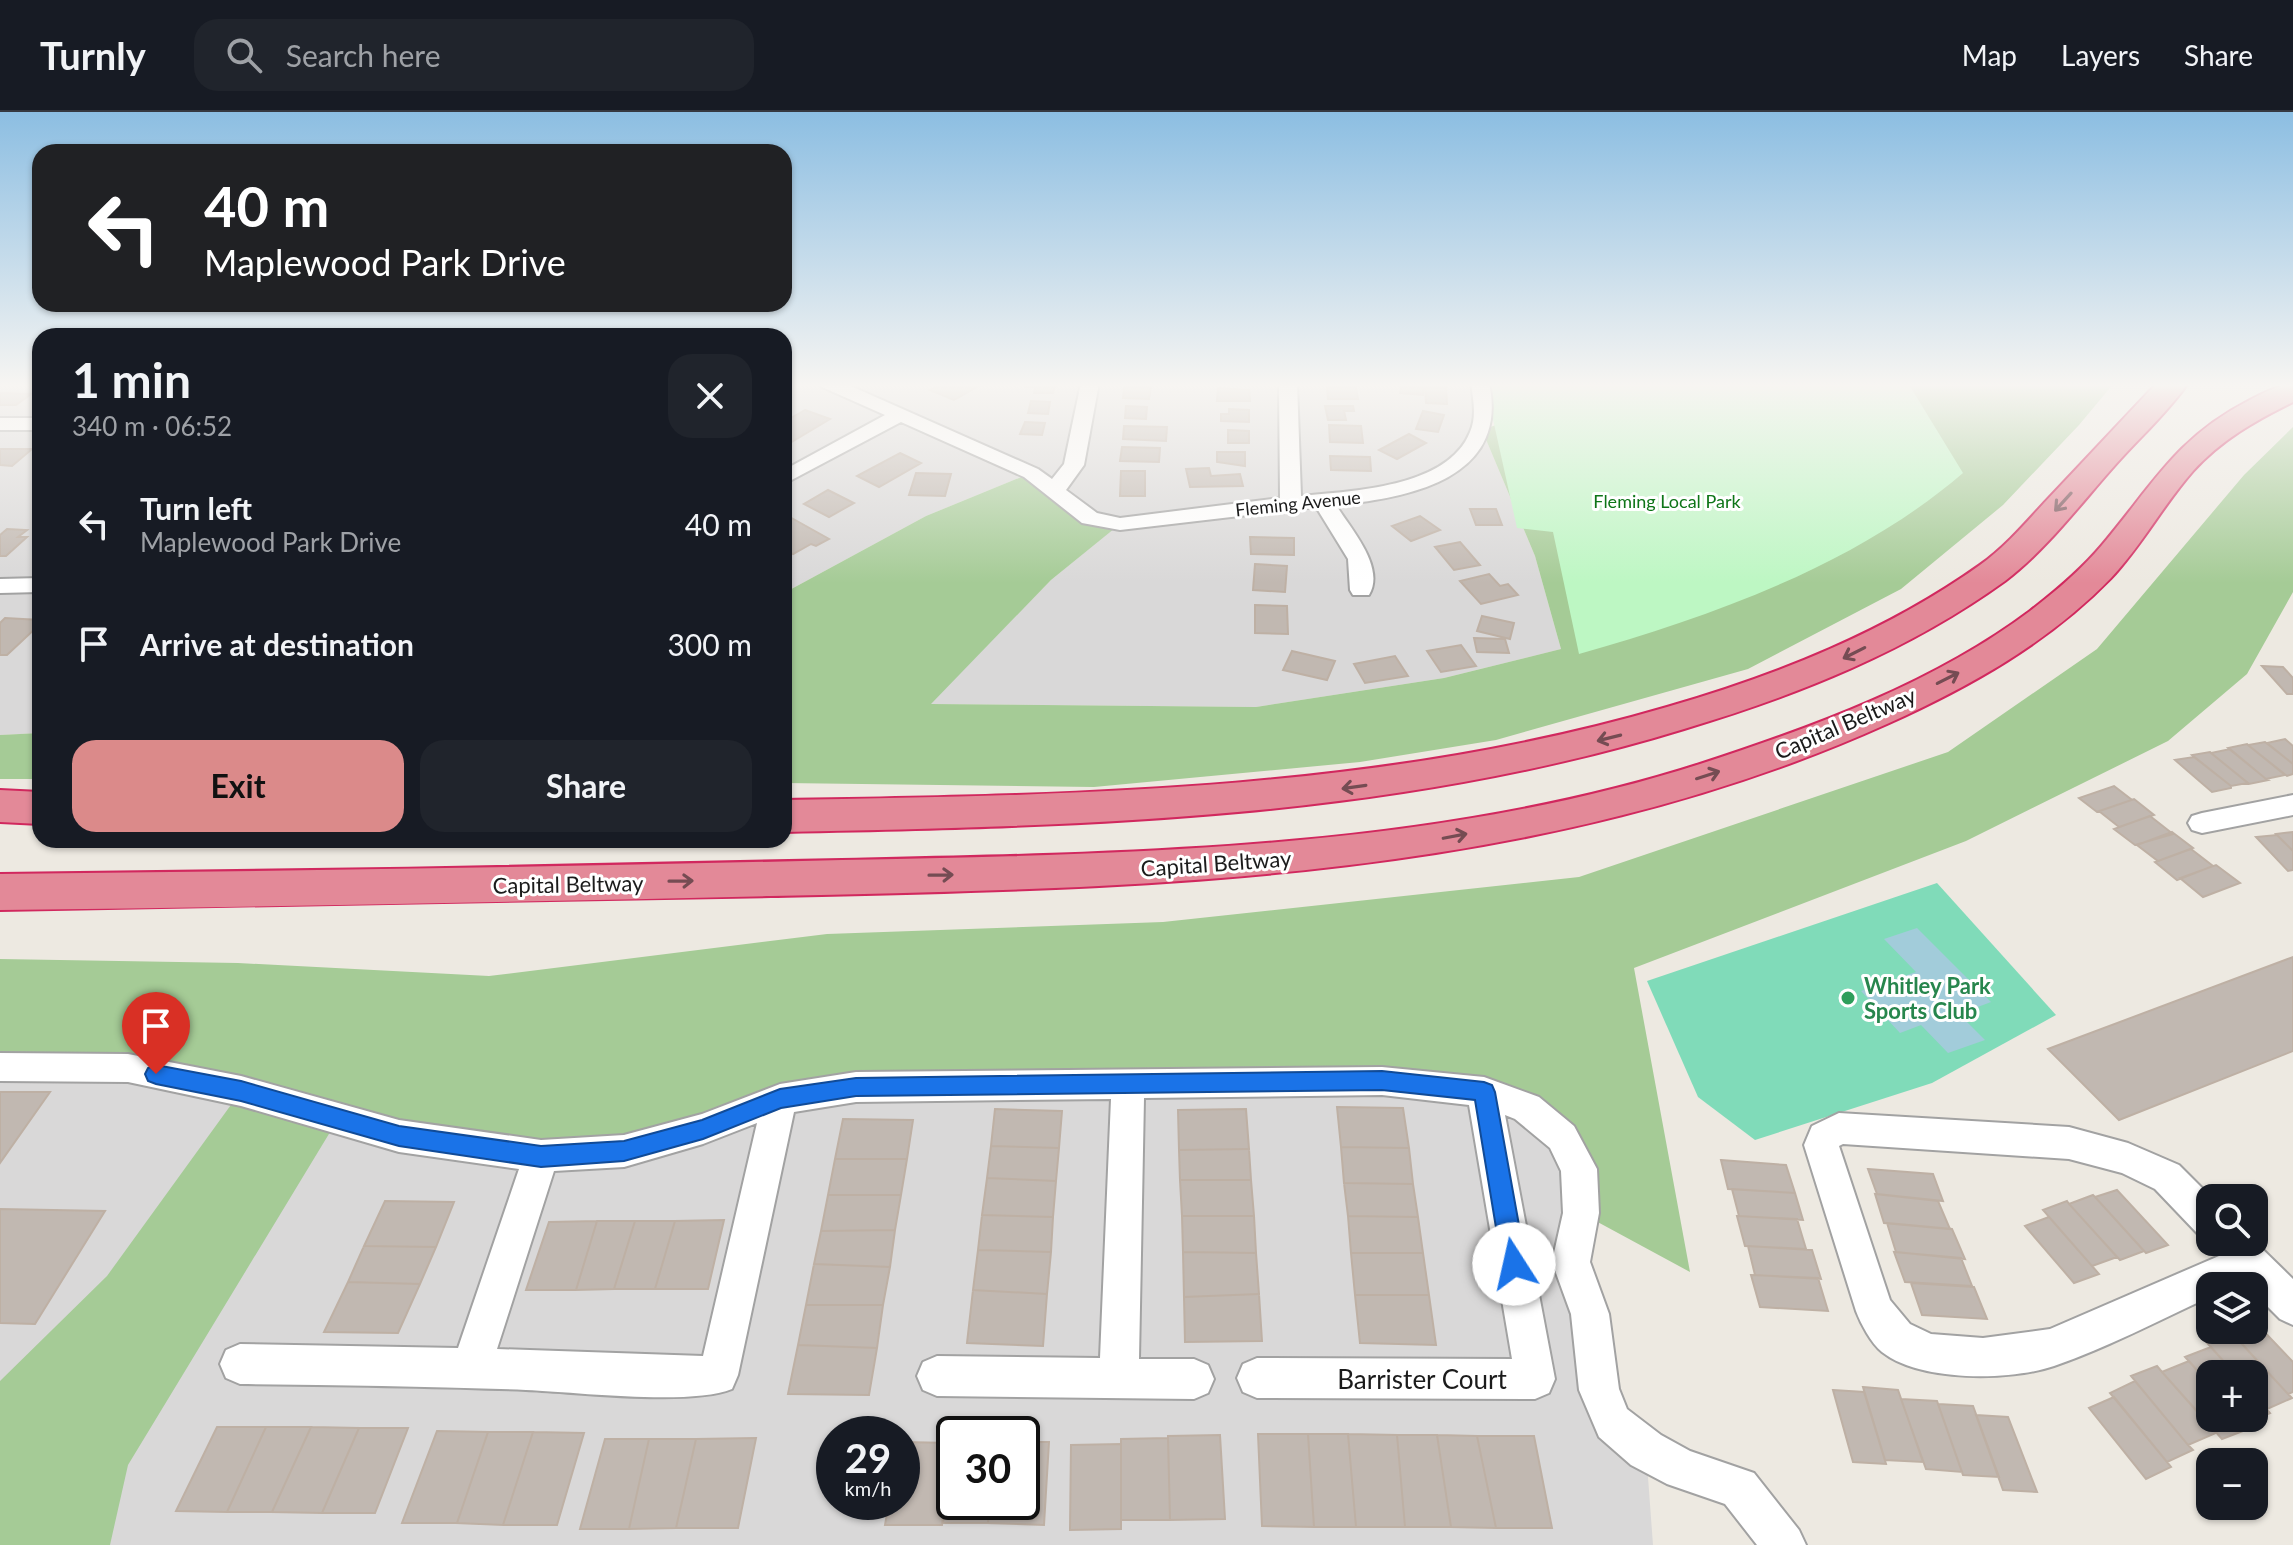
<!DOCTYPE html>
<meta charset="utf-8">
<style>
body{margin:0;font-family:Lato,sans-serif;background:#20242c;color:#f1f3f6;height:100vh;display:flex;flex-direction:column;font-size:30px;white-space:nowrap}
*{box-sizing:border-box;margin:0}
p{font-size:26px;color:#9ea1a6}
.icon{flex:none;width:44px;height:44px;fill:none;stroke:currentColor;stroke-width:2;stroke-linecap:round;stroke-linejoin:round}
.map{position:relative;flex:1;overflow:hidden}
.side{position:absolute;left:32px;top:216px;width:760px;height:520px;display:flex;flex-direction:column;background:#171b24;border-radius:24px;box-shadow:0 2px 6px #0004}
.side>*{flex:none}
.banner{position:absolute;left:32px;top:32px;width:760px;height:168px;border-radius:24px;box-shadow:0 2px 6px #0004;background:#202124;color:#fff;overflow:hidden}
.fabs{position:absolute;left:2196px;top:1072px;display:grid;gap:16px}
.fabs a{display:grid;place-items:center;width:72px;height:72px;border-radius:16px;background:#171b24;box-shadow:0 2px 6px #0004;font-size:40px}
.speed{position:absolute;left:816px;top:1304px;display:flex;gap:16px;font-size:40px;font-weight:700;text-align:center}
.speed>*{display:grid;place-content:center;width:104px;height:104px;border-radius:50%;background:#171b24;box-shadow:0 2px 6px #0004;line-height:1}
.speed small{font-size:20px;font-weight:400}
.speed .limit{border:4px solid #111;border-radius:12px;background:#fff;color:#111}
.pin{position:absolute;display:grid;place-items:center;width:68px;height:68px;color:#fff;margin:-82px -34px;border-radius:50% 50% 50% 0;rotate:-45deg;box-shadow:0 0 8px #0007}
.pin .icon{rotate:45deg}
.me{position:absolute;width:88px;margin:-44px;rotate:350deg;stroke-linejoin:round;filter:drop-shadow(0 0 6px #0008)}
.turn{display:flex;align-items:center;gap:28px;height:168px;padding:0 40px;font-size:36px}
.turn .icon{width:104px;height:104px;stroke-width:2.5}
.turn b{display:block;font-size:56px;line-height:68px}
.round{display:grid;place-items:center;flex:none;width:84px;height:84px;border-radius:24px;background:#20242c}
.summary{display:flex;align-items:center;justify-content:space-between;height:136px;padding:0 40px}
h1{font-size:48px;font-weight:700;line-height:60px}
.action{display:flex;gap:16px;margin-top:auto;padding:16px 40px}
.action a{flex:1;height:92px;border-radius:24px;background:#db8a8a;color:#111;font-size:32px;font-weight:700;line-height:92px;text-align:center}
.action a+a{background:#20242c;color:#f1f3f6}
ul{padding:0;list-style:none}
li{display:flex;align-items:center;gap:24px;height:120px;padding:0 40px}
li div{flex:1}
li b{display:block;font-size:30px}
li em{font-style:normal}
header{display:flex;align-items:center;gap:48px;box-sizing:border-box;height:112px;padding:0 40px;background:#171b24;border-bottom:2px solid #363941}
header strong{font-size:38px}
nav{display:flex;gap:44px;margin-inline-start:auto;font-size:28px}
.search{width:560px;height:72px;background:#20242c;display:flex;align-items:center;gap:20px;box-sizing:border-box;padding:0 28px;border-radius:24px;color:#9ea1a6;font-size:30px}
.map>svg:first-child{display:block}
.residential{fill:#d9d8d8;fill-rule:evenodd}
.forest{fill:#a5cb96}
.park{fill:#bdf7c3}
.pitch{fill:#80dbb9}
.water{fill:#a2ccda}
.building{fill:#c1b8b1;stroke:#beb0a4;stroke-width:2}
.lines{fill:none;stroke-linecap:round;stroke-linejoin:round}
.minor-casing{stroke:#a2a2a2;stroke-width:4}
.motorway-casing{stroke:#d1285e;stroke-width:4}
.minor{fill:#fff;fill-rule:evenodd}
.motorway{fill:#e38998;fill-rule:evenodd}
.oneway{stroke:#754c53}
.route{fill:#1a73e8;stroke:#114b97;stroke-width:2}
.leisure-dot{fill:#2e9e5b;stroke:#fff;stroke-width:3}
.labels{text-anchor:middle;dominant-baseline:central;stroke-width:6;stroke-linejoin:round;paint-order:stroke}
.far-park-label{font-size:18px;fill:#0e7518;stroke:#fff}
.far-street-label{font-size:18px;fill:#1b1b1b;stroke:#fff}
.street-label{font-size:22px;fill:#1b1b1b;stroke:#fff}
.leisure-label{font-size:22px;font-weight:bold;fill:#27864d;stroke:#fff;text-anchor:start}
.near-street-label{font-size:26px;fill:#1b1b1b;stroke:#fff}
</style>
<header>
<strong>Turnly</strong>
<div class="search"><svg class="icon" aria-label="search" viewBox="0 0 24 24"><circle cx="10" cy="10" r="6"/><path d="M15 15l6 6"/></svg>Search here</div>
<nav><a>Map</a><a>Layers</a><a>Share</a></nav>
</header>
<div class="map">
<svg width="2293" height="1433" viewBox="0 0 2293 1433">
<rect width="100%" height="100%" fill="#ede9e1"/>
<!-- residential -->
<path class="residential" d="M0 271H40V621L0 623Z
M784 271H1480L1487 304 1482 318 1535 444 1561 537 1444 566 1256 595 930 592 1051 468 1119 412 1090 406 1031 361 926 404 784 481Z
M0 955 780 987 1484 980 1562 1025 1613 1311 1646 1338 1653 1433H0ZM834 1322H902V1390H834ZM954 1322H1022V1390H954Z"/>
<!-- forest -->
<path class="forest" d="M1595 271H2114L2079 313 2003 393 1901 477 1748 557 1496 628 1360 650 1094 675 784 671V481L926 404 1031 361 1089 406 1120 412 1051 468 931 592 1256 595 1444 566 1561 537 1535 444 1482 318 1555 292Z
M2293 315V480L2247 562 2168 629 1966 729 1634 856 1690 1160 1581 1101 1579 1057 1484 980 856 975 624 1039 338 1007 128 1353 110 1433H0V1269L107 1164 241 979 0 955V847L238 851 489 864 827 822 1163 810 1579 765 1948 640 2097 537 2244 363Z
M40 621V667H0V623Z"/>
<!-- park -->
<path class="park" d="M1485 271H1908L1963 361C1856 453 1713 504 1579 542L1553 420 1517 416Z"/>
<!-- pitch -->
<path class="pitch" d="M1937 771 2056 903 1932 971 1755 1028 1698 985 1647 869Z"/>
<!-- water -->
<path class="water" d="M1917 816 1991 890 1959 902 1985 928 1948 941 1921 913 1900 921 1861 879 1916 860 1884 827Z"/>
<!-- building -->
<path class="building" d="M942 271H984L954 288 930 278Z
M1026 271H1056L1053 281H1034L1035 275H1025Z
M1401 272 1423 273V283L1400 281Z
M1124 275H1151L1149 287 1123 286Z
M1327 275H1356L1358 287H1328Z
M1425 275 1446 276 1447 292 1426 291Z
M1218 276 1249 278 1250 289H1217Z
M0 281 31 282 16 293H0Z
M1031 289 1050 290 1048 302 1028 301Z
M1126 294 1147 295 1146 307 1125 306Z
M1325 294H1353L1354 299H1344L1346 308H1328Z
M1229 297 1249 298V310L1221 309V302H1229Z
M805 298 830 307 790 331 784 329V310Z
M1423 299 1444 303 1438 320 1416 317Z
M1025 310 1045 311 1042 323 1020 322Z
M1329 313 1361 314 1363 331 1330 330Z
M1124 314 1167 315 1166 329 1123 327Z
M1228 318 1249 319V331H1228Z
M1409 322 1426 331 1397 347 1379 338Z
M1122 335 1160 336 1159 350 1120 349Z
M0 337H32L12 354 0 353Z
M1217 340H1245V354L1217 350Z
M900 341 921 351 879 375 857 364Z
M1330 344 1370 345 1371 359 1331 358Z
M1209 356 1211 364 1240 362 1243 374 1190 375 1186 357Z
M1121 359H1145V384H1120Z
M916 361 951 362 945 384 909 383Z
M828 378 854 391 829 405 804 392Z
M1470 397H1496L1502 413H1476Z
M788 404 829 427 816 434 811 432 793 442 784 437V406Z
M1420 404 1440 418 1411 429 1392 414Z
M7 417 27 418 18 425H27L6 444H0V423Z
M1250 425 1294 426V443L1251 442Z
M1460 430 1480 453 1454 458 1435 435Z
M1255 452 1287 454 1285 480 1253 478Z
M1489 462 1500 474 1508 472 1518 483 1481 492 1460 469Z
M1255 493 1287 494 1288 522 1255 521Z
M1482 504 1514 511 1510 527 1477 519Z
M5 506 40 508V512L7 543H0V511Z
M1474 526 1505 527 1509 541 1477 540Z
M1461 533 1476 554 1441 560 1427 539Z
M1292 539 1335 549 1327 568 1283 558Z
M1395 544 1408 564 1365 571 1354 552Z
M2262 554 2283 555 2293 566V582H2287Z
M2285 627 2293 634V652L2267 631Z
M2265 630 2293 652V662L2287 664 2248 633Z
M2247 632 2248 633 2285 663 2266 667 2228 636Z
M2230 637 2266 667 2268 668 2249 672 2211 641Z
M2210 640 2211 641 2248 671 2231 674 2192 643Z
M2194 645 2231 674V676L2212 680 2175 648Z
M2114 674 2132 688 2097 700 2079 686Z
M2134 687 2154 703 2119 715 2099 699Z
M2150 704 2173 722 2135 733 2114 717Z
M2172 720 2193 736 2158 749 2137 733Z
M2293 720V739L2276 722Z
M2277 723 2293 739V758L2288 759 2256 725Z
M2191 737 2213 754 2177 768 2155 750Z
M2216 753 2240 771 2203 785 2180 766Z
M2293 845V939L2119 1008 2048 937Z
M0 980H50L0 1051Z
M1337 995 1403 996 1409 1036 1341 1035Z
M995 997 1062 999 1059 1036 991 1034Z
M1246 997 1249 1037 1179 1038 1178 998Z
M843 1007 913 1008 907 1047H835Z
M991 1034 1059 1036 1056 1069 987 1066Z
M1341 1035 1409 1036 1413 1072 1344 1071Z
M1249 1037 1251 1068H1180L1179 1038Z
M835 1047H907L901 1083H828Z
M1721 1048 1786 1053 1795 1081 1728 1077Z
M1868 1057 1933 1062 1943 1089 1877 1082Z
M987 1066 1056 1069 1053 1105 982 1103Z
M1180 1068H1251L1254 1104H1182Z
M1344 1071 1413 1072 1418 1105 1348 1104Z
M1732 1077 1795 1081 1803 1108 1739 1104Z
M2117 1078 2168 1133 2146 1141 2095 1085Z
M1875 1082 1938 1089 1950 1117 1884 1111Z
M828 1083H901L895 1118 821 1119Z
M2093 1083 2095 1085 2144 1139 2120 1148 2069 1092Z
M385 1089 454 1090 436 1135 364 1134Z
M2067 1089 2069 1092 2117 1145 2092 1154 2043 1098Z
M0 1097 105 1099 35 1212 0 1211Z
M982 1103 1053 1105 1051 1140 978 1138Z
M1182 1104H1254L1256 1141 1183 1140Z
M1348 1104 1418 1105 1423 1141H1351Z
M1737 1104 1797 1107 1806 1137 1745 1134Z
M2049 1105 2092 1154 2099 1162 2074 1171 2025 1114Z
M724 1108 708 1177H655L675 1109Z
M597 1109H635L614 1177 576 1178Z
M597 1109 576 1178H526L549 1110Z
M635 1109H675L655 1177H614Z
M1887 1111 1952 1117 1965 1147 1896 1140Z
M895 1118 890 1155 814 1152 821 1119Z
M364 1134 436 1135 420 1172 348 1170Z
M1748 1134 1812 1138 1821 1167 1755 1163Z
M978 1138 1051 1140 1047 1182 973 1178Z
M1183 1140 1256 1141 1259 1182 1184 1185Z
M1894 1140 1961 1146 1972 1174 1905 1170Z
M1351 1141H1423L1429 1183H1355Z
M814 1152 890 1155 883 1193H806Z
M1751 1163 1818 1166 1828 1199 1760 1195Z
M348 1170 420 1172 398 1221 324 1220Z
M1911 1171 1974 1175 1987 1207 1922 1203Z
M973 1178 1047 1182 1043 1234 967 1231Z
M1259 1182 1262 1229 1185 1230 1184 1185Z
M1355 1183H1429L1436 1233 1360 1231Z
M806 1193H883L877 1236 798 1233Z
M2254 1209 2293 1250V1280L2288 1282 2229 1218H2254Z
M2232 1221 2288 1282 2292 1286 2267 1297 2254 1283V1262H2235L2207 1231Z
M798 1233 877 1236 869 1283 788 1282Z
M2211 1235 2235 1262H2210V1273L2185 1245Z
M2189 1249 2210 1273V1306H2239L2248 1317 2222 1327 2162 1260Z
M2157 1254 2162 1260 2216 1321 2188 1333 2131 1264Z
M2135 1269 2188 1333 2193 1338 2167 1350 2110 1281Z
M1863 1275 1898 1278 1923 1350 1885 1348Z
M1833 1278 1864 1280 1886 1352 1853 1350Z
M2254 1283 2270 1301 2244 1312 2239 1306H2254Z
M2114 1285 2167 1350 2171 1355 2146 1367 2089 1296Z
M1901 1287 1937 1289 1962 1360 1926 1357Z
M1938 1292 1973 1294 1999 1365 1963 1363Z
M1976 1303 2008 1305 2037 1380 2003 1378Z
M217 1315H266L227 1400 176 1399Z
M266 1315H311L272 1400H227Z
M311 1315 359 1316 322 1401 272 1400Z
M359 1316H408L375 1401H322Z
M437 1319 488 1320 457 1411H402Z
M488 1320H533L503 1413 457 1411Z
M533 1320 584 1321 557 1413H503Z
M1258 1322H1308L1314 1415 1262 1414Z
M1308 1322H1348L1356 1415H1314Z
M1348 1322 1397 1323 1405 1415H1356Z
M1220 1323 1225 1407 1170 1408 1168 1324Z
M1397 1323H1437L1451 1415H1405Z
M1437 1323 1477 1324 1496 1416 1451 1415Z
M1477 1324H1534L1552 1416H1496Z
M756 1326 738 1416H676L696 1327Z
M1168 1326 1170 1408H1121V1327Z
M605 1327H649L629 1417H580Z
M649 1327H696L676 1416 629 1417Z
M953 1329 954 1390H990L988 1411H943Z
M902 1330 951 1331 942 1413H885L889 1390H902Z
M1022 1330H1049L1044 1413 988 1411 990 1390H1022Z
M1121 1332V1417L1070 1418 1071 1333Z"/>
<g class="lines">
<defs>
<path id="minor" d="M820 271H844L1038 357 1052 367 1064 352 1081 271H1099L1084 353 1066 378 1097 401 1120 406 1280 386 1279 271H1297L1301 384C1351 379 1448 376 1470 320 1477 304 1473 287 1471 271H1489C1510 367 1408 386 1336 393 1350 416 1386 455 1369 483H1353L1350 478 1348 447 1316 395 1120 418 1082 411 1024 365 901 310 784 372V358L885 303 822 275Z
M0 306H40V318H0Z
M40 466V480L0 481V467Z
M2293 683V703L2202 721 2192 718 2188 711 2192 704 2202 701Z
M0 941 128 942 241 964 399 1008 541 1028 624 1023 702 1002 780 972 856 960 1382 955 1484 965 1539 985 1574 1014 1597 1057 1599 1101 1590 1150 1609 1202 1619 1277 1627 1297 1661 1323 1690 1339 1754 1361 1799 1418 1806 1433H1757L1725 1392 1667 1372 1631 1353 1599 1325 1579 1278 1571 1202 1552 1150 1563 1101 1561 1059 1550 1036 1515 1007 1505 1003 1555 1267 1549 1281 1535 1287 1257 1286 1243 1280 1237 1266 1243 1252 1257 1246 1512 1247 1469 993 1382 983 1144 986 1139 1247H1194L1208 1253 1214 1267 1208 1281 1194 1287 937 1284 923 1278 917 1264 923 1250 937 1244 1100 1246 1111 987 856 990 794 1000 738 1263 732 1277C690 1294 576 1280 526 1278 431 1274 335 1273 240 1272L226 1266 220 1252 226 1238 240 1232 458 1236 519 1057 399 1040 241 994 128 970 0 969ZM757 1011 703 1244 497 1237 554 1059 624 1055 703 1032Z
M1839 1001 2069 1015 2128 1031 2179 1053 2212 1086 2210 1126 2197 1121 2155 1077 2122 1061 2069 1047 1843 1032 1839 1034 1890 1188 1910 1212 1931 1222 1983 1226 2050 1217 2219 1144 2212 1130 2254 1129 2293 1167V1213L2280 1207 2254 1181V1174L2244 1170 2236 1174H2210V1185C2159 1208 2107 1236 2054 1254 2010 1269 1920 1270 1882 1240 1871 1231 1861 1212 1856 1199L1804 1033 1812 1014Z"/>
<path id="motorway" d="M2157 271H2188C2168 300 2140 325 2116 352 2081 391 2047 437 2005 469 1908 539 1798 583 1684 617 1392 707 1088 714 784 720V688C1081 683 1381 679 1667 595 1777 563 1886 520 1980 453 2004 436 2024 413 2044 391 2082 351 2119 311 2157 271Z
M2293 271V290C2256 308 2221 328 2193 359 2163 393 2142 433 2111 466 2048 531 1969 575 1887 612 1536 770 1149 776 771 784 514 790 257 795 0 798V762C281 759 561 755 842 748 1123 742 1429 739 1700 652 1814 615 1934 571 2030 499 2056 479 2081 458 2102 433 2152 374 2176 326 2248 289 2263 281 2277 274 2293 271Z
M0 678 40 680V712L0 710Z"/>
</defs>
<!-- minor casing -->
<use href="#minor" class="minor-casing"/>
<!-- motorway casing -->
<use href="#motorway" class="motorway-casing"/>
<!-- minor -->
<use href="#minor" class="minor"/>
<!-- motorway -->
<use href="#motorway" class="motorway"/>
</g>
<!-- one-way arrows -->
<defs><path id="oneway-shaft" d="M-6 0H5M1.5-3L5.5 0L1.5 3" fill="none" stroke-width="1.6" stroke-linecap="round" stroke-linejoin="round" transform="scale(2)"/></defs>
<g class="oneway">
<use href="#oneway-shaft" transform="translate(2063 390) rotate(132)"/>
<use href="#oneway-shaft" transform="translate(1854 541) rotate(153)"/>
<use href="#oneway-shaft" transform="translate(1948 566) rotate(-27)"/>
<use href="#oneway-shaft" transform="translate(1609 626) rotate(166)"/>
<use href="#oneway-shaft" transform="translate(1708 663) rotate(-18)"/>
<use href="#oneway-shaft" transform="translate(1354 675) rotate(172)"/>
<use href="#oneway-shaft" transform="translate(1455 724) rotate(-11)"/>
<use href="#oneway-shaft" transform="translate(941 763) rotate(-1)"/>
<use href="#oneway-shaft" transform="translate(681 769) rotate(-1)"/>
</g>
<!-- sky -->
<linearGradient id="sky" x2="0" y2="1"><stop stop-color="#8cbee2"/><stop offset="0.58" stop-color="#f7f5f2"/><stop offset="1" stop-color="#f7f5f2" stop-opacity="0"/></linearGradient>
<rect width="2293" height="471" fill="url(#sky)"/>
<!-- route -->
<path class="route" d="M156 953 241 969 399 1014 541 1034 624 1029 702 1008 780 977 856 966 1382 959 1484 970 1492 973 1495 980 1526 1152 1523 1160 1514 1164 1506 1160 1502 1152 1475 988 1382 978 856 984 781 996 703 1027 624 1049 541 1055 399 1034 241 989 156 972 148 969 145 962 148 956Z"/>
<!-- markers -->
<circle class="leisure-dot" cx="1848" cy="886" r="8"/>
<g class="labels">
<!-- far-park labels -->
<g class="far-park-label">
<text x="1667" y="389">Fleming Local Park</text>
</g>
<!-- far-street labels -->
<g class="far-street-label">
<text transform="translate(1298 391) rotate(-6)">Fleming Avenue</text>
</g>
<!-- street labels -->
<g class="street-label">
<text transform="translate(1845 611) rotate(-23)">Capital Beltway</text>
<text transform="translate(1216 751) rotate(-4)">Capital Beltway</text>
<text transform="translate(568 772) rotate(-1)">Capital Beltway</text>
</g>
<!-- leisure labels -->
<g class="leisure-label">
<text x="1864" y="873">Whitley Park<tspan x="1864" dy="25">Sports Club</tspan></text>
</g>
<!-- near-street labels -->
<g class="near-street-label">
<text x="1422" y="1267">Barrister Court</text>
</g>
</g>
</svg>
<div class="fabs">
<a><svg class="icon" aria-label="search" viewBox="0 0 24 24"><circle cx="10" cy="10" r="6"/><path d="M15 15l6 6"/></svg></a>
<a><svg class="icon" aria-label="layers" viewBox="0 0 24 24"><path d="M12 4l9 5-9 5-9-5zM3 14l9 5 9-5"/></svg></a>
<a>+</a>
<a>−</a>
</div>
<div class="speed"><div>29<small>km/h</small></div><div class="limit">30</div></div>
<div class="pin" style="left:156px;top:962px;background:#d93025"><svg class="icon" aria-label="arrive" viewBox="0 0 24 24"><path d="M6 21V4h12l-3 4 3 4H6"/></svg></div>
<svg class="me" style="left:1514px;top:1152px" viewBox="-20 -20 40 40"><circle r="19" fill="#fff"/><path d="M0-13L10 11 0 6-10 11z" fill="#1a73e8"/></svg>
<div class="banner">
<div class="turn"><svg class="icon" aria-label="left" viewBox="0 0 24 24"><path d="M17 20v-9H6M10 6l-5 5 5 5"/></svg><div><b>40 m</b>Maplewood Park Drive</div></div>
</div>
<section class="side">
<div class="summary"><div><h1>1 min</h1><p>340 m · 06:52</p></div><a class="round"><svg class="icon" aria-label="close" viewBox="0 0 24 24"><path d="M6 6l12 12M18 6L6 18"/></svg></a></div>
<ul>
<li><svg class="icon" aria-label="left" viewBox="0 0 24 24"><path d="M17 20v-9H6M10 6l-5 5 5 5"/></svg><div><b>Turn left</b><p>Maplewood Park Drive</p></div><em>40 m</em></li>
<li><svg class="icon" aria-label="arrive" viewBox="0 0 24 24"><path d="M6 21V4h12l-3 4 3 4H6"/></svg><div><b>Arrive at destination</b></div><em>300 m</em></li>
</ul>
<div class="action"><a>Exit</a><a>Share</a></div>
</section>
</div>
